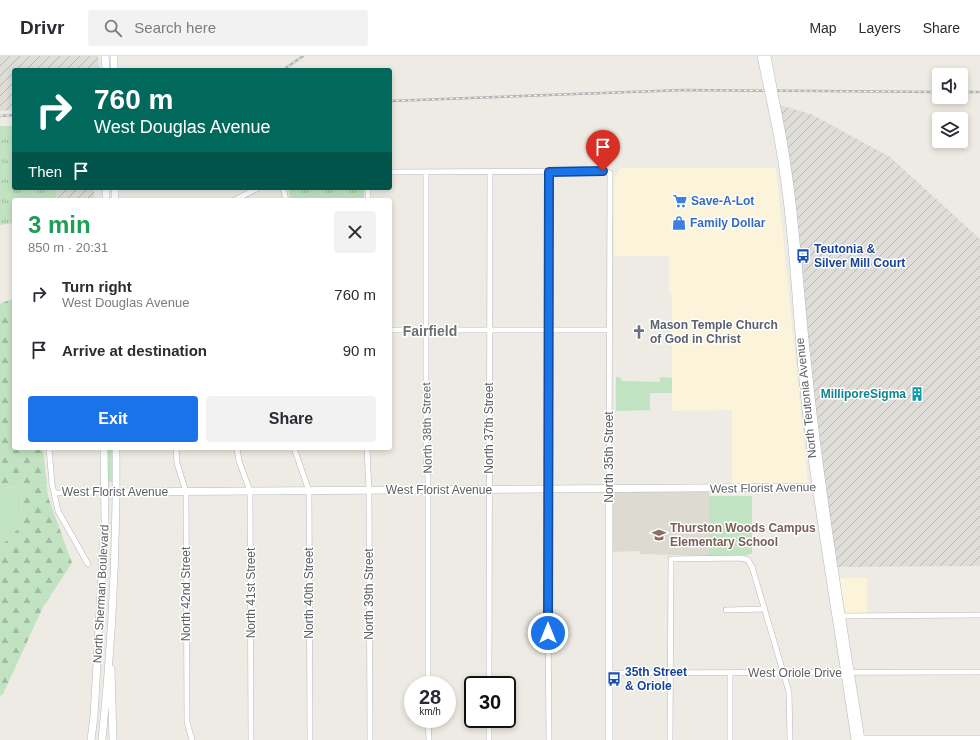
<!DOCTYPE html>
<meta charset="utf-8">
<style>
body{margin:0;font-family:Helvetica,sans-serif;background:#f2f2f3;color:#2b2b33;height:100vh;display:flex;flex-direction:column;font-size:15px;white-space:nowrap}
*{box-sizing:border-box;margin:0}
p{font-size:13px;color:#7c7c81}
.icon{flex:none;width:22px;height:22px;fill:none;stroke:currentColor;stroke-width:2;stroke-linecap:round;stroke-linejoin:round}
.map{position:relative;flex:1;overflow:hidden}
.details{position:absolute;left:12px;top:142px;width:380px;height:252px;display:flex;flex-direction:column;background:#fff;border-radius:4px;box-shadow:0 2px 6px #0003}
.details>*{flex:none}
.top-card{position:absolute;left:12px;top:12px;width:380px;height:122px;border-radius:4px;box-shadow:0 2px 6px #0003;background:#00695c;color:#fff;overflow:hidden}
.buttons{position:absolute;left:932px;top:12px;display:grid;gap:8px}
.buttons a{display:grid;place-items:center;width:36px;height:36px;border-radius:4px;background:#fff;box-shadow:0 2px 6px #0003;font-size:20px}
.speed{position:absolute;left:404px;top:620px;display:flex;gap:8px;font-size:20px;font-weight:700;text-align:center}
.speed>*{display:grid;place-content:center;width:52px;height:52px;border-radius:50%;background:#fff;box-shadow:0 2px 6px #0003;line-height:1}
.speed small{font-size:10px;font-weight:400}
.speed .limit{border:2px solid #111;border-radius:6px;background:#fff;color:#111}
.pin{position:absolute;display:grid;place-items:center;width:34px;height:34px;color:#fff;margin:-41px -17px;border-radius:50% 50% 50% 0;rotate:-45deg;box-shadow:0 0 4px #0007}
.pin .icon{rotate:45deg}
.me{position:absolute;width:44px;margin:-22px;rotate:0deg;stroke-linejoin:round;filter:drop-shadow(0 0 3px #0008)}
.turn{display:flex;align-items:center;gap:14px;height:84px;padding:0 16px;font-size:18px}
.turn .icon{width:52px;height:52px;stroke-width:2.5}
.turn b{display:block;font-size:28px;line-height:34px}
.then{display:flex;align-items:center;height:38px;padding:0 16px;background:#0003;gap:8px;font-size:15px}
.round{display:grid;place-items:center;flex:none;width:42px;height:42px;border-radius:4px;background:#f2f2f3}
.head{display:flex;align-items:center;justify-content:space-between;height:68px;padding:0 16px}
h1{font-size:24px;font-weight:600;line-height:30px;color:#1e9e55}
.button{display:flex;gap:8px;margin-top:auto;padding:8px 16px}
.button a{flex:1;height:46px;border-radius:4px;background:#1a73e8;color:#fff;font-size:16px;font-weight:600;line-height:46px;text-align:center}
.button a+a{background:#f2f2f3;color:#2b2b33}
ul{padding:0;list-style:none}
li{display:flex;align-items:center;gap:12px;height:56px;padding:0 16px}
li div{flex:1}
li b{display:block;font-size:15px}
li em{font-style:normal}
header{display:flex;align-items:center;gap:24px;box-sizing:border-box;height:56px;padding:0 20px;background:#fff;border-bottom:1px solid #e1e1e2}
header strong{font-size:19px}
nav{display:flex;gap:22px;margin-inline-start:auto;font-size:14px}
.search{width:280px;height:36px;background:#f2f2f3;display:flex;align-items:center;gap:10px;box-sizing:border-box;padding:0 14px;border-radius:4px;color:#7c7c81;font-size:15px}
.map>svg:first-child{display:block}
.commercial{fill:#fbf4da}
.industrial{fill:url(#industrial-furrows)}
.education{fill:#dcdad1}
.green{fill:#c1e3c2}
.forest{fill:url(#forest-firs)}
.park{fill:url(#park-tufts)}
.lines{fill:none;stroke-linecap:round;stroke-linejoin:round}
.street-casing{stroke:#b5b8bc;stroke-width:6}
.secondary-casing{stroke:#b7b9be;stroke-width:8}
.street{stroke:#fff;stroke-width:5}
.secondary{stroke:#fff;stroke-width:7}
.rail-casing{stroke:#b3b4b4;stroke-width:2.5}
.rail{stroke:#fff;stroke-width:1;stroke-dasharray:3;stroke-linecap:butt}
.secondary-bridge-casing{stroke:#b7b9be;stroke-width:8;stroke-linecap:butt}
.secondary-bridge{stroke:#fff;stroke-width:7}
.route-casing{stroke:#114b97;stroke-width:10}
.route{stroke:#1a73e8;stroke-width:7}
.labels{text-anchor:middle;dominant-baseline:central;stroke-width:3;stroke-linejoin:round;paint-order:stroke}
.shop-label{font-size:12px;font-weight:bold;fill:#366cbe;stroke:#fff;text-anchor:start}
.transit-label{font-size:12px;font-weight:bold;fill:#164399;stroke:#fff;text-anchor:start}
.worship-label{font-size:12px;font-weight:bold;fill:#5b616d;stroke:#fff;text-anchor:start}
.culture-label{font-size:12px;font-weight:bold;fill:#0d838f;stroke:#fff;text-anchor:end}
.street-label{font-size:12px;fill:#5b5e63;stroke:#fff}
.education-label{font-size:12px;font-weight:bold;fill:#785e54;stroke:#fff;text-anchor:start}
.quarter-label{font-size:14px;font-weight:bold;fill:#6c7075;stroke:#fff}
</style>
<header>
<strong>Drivr</strong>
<div class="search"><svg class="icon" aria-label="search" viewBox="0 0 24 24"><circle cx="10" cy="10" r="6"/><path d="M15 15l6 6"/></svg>Search here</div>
<nav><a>Map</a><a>Layers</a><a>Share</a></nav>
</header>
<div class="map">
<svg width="980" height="684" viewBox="0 0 980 684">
<defs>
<pattern id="industrial-furrows" width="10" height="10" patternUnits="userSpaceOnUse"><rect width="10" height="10" fill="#deddd7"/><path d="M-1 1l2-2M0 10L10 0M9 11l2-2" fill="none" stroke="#b7b6b2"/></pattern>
<pattern id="forest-firs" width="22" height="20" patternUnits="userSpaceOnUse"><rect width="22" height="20" fill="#c1e3c2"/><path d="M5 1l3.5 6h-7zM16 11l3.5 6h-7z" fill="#a0bba1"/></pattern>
<pattern id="park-tufts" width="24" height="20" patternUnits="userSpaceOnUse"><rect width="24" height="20" fill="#c1e3c2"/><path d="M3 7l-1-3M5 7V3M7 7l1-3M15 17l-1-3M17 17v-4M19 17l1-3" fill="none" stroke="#a0bba1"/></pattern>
</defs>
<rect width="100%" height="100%" fill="#edebe3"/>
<!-- commercial -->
<path class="commercial" d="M621 112H776L808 427 732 428V354L672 355V240L669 237V200H614V122Z
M836 522H867V559L842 560Z"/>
<!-- industrial -->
<path class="industrial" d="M0 0H98L99 14H14V54L0 55Z
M776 48 811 58 890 101 980 183V510L834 511Z
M57 132H94V144H55Z"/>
<!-- education -->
<path class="education" d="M609 433H709V500L640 498 639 495 609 496Z"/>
<!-- green -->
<path class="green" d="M616 321 621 322 622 325 660 326V321L672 322V337H650V354L616 355Z
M107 392H113V426H108Z
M21 431 22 469 0 491V432Z
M709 440H752V497L748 499 709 500Z"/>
<!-- forest -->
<path class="forest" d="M14 242V392H43L48 441 72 507 43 551 3 638 0 640V491L22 469 21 431 0 432V248Z"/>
<!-- park -->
<path class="park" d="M0 70H14V132H57L55 144H14V167L0 169Z
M288 132H364V144H291Z"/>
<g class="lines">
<defs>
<path id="street" d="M390 116 603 115 610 117 609 433
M426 116V402L428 422V629
M283 132 286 144
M368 132V144
M235 144 258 132
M390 274H610
M49 392 52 428 58 455 88 508
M176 392 177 407 186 436 187 666 192 684
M237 392 239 405 250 435 251 684
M294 392 309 435 310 684
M367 392 369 434 370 684
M54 437 105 436
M726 554 765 553
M839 560 980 559
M609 617 980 616
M730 617V684
M489 629 490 116
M428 663 429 684
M489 663V684
M859 682H980
M549 684 547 433 549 116
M670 684 671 503 741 502 748 504 752 511 789 636 790 684"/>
<path id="secondary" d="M105 0 106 14
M114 0V14
M773 57C794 154 795 255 806 354 819 464 839 574 855 684
M778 58C795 139 798 221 807 303 820 431 841 558 861 684
M115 132V144
M106 144V132
M609 433V684
M105 436 823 431
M111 613 113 684
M91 684 94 660 105 465 104 392
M102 684C112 587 117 489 116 392"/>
</defs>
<!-- street casing -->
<use href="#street" class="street-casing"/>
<!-- secondary casing -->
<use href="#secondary" class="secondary-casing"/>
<!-- street -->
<use href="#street" class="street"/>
<!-- secondary -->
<use href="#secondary" class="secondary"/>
<defs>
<path id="rail" d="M283 14 303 0
M961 36H980
M390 45 684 34 939 36
M0 60 14 59"/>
</defs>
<!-- rail casing -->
<use href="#rail" class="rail-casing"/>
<!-- rail -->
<use href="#rail" class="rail"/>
<defs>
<path id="secondary-bridge" d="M761 0 773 57
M767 0 778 58"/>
</defs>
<!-- secondary-bridge casing -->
<use href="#secondary-bridge" class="secondary-bridge-casing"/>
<!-- secondary-bridge -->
<use href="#secondary-bridge" class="secondary-bridge"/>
</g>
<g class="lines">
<defs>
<path id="route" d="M548 577 549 116 603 115"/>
</defs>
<!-- route casing -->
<use href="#route" class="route-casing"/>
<!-- route -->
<use href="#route" class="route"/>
</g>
<!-- icons -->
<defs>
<symbol id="supermarket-bare" viewBox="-9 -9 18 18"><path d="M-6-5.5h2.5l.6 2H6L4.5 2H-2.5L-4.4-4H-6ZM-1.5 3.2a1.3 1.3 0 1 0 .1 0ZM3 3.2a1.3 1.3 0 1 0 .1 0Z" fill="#3f7fe0" stroke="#fff" stroke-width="2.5" paint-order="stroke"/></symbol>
<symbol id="shop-bare" viewBox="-9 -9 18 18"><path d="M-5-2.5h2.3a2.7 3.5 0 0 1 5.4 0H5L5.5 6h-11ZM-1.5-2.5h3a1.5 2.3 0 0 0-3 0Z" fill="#3f7fe0" stroke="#fff" stroke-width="2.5" paint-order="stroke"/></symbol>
<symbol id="bus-bare" viewBox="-9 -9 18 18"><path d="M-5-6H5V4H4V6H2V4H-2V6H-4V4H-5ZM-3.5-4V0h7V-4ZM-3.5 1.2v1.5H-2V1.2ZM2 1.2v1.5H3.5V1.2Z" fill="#1a4fb4" stroke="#fff" stroke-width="2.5" paint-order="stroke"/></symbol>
<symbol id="church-bare" viewBox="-9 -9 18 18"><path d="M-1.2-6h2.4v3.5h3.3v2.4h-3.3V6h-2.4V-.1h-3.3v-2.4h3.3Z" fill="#6b7280" stroke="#fff" stroke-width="2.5" paint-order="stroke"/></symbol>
<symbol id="building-bare" viewBox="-9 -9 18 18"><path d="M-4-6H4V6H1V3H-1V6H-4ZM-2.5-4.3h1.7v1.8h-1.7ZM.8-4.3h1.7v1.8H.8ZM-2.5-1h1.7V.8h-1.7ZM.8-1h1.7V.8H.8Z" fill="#0f9aa8" stroke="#fff" stroke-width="2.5" paint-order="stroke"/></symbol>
<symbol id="school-bare" viewBox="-9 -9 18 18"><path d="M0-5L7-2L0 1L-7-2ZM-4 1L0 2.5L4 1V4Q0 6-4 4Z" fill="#8d6e63" stroke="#fff" stroke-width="2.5" paint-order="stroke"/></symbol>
</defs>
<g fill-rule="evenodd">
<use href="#supermarket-bare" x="670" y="135" width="20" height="20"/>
<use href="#shop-bare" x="669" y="157" width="20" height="20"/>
<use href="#bus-bare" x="793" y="190" width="20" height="20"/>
<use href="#church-bare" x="629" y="266" width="20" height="20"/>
<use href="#building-bare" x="907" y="328" width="20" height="20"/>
<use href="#school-bare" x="649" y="469" width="20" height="20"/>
<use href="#bus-bare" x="604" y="613" width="20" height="20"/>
</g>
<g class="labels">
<!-- shop labels -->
<g class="shop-label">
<text x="691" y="145">Save-A-Lot</text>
<text x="690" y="167">Family Dollar</text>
</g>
<!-- transit labels -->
<g class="transit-label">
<text x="814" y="193">Teutonia &amp;<tspan x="814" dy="14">Silver Mill Court</tspan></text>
<text x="625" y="616">35th Street<tspan x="625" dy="14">&amp; Oriole</tspan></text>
</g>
<!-- worship labels -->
<g class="worship-label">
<text x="650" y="269">Mason Temple Church<tspan x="650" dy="14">of God in Christ</tspan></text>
</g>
<!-- culture labels -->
<g class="culture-label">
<text x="906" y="338">MilliporeSigma</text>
</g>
<!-- street labels -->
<g class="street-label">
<text transform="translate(806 342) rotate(-96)">North Teutonia Avenue</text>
<text transform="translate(427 372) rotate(-91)">North 38th Street</text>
<text transform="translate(489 372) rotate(-90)">North 37th Street</text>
<text transform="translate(609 401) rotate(-90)">North 35th Street</text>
<text transform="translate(763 432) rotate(-1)">West Florist Avenue</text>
<text x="439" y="434">West Florist Avenue</text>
<text x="115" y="436">West Florist Avenue</text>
<text transform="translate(251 537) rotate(-90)">North 41st Street</text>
<text transform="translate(309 537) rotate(-90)">North 40th Street</text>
<text transform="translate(101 538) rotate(-87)">North Sherman Boulevard</text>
<text transform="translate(186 538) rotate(-90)">North 42nd Street</text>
<text transform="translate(369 538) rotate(-90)">North 39th Street</text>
<text x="795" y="617">West Oriole Drive</text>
</g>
<!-- education labels -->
<g class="education-label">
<text x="670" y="472">Thurston Woods Campus<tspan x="670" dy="14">Elementary School</tspan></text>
</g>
<!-- quarter labels -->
<g class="quarter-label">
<text x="430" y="275">Fairfield</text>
</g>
</g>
</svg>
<div class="buttons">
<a><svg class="icon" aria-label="sound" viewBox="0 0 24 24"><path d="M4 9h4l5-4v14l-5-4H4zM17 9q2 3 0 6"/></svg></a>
<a><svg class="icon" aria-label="layers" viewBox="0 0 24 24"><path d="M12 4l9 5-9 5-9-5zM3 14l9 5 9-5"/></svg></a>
</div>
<div class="speed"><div>28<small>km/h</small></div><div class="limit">30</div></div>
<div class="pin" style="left:603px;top:115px;background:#d93025"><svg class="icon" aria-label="arrive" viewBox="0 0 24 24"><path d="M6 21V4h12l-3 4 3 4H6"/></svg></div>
<svg class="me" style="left:548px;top:577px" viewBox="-20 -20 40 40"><circle r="17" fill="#1a73e8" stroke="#fff" stroke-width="3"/><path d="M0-11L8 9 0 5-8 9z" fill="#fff"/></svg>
<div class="top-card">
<div class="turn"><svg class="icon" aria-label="right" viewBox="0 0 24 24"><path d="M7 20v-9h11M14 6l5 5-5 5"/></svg><div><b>760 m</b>West Douglas Avenue</div></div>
<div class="then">Then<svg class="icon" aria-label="arrive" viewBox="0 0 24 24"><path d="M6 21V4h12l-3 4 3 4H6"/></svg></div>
</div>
<section class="details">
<div class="head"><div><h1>3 min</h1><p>850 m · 20:31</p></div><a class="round"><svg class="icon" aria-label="close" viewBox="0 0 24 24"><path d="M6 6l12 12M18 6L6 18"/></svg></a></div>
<ul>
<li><svg class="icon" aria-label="right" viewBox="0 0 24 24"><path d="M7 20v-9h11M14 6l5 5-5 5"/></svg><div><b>Turn right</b><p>West Douglas Avenue</p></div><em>760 m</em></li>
<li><svg class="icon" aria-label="arrive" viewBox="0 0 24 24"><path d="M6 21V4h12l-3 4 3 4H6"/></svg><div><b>Arrive at destination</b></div><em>90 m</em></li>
</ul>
<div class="button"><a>Exit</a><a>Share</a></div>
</section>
</div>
